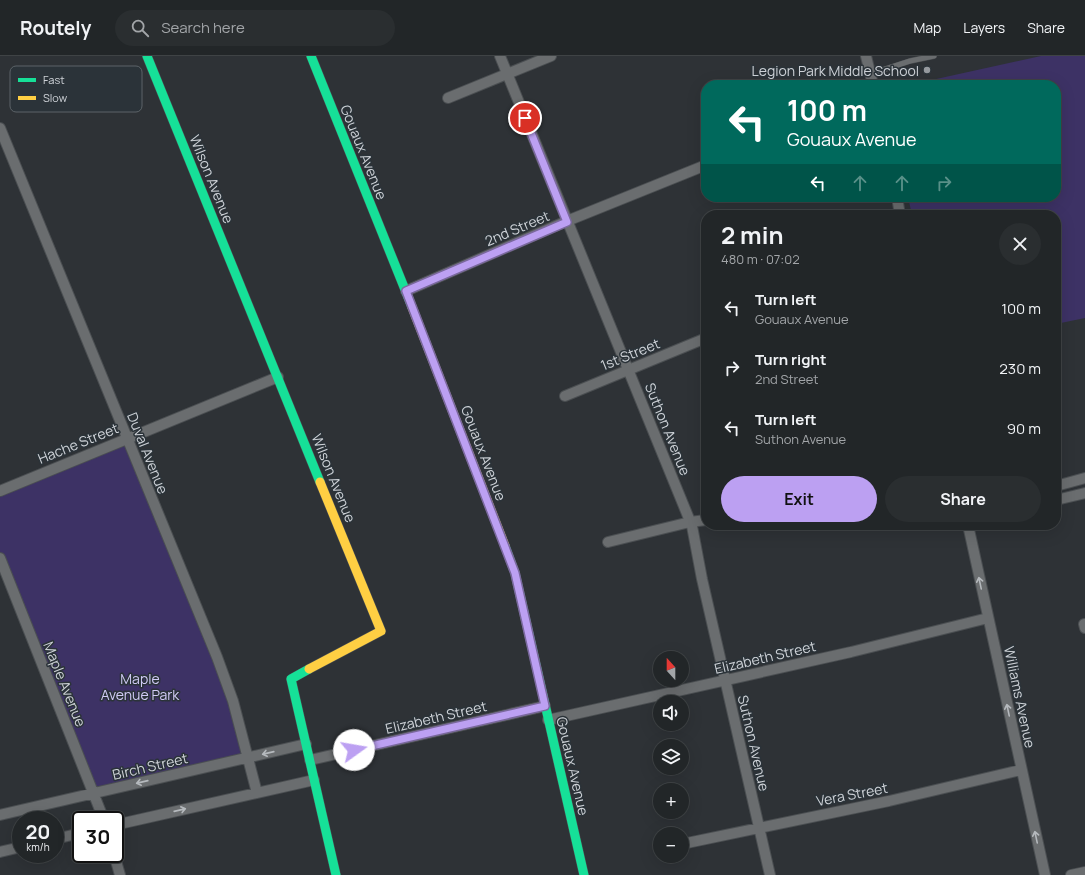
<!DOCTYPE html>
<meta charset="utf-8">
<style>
body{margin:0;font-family:Manrope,sans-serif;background:#2a2e30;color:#f1f3f6;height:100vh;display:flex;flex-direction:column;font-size:15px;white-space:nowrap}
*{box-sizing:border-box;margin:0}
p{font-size:13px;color:#a2a5a8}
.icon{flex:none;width:22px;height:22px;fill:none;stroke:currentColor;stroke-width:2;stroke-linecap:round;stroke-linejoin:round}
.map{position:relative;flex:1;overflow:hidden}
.details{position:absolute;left:701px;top:154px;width:360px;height:320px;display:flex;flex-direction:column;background:#222628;border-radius:16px;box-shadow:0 4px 16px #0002,0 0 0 1px #3f4345}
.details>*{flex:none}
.guide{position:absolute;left:701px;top:24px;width:360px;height:122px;border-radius:16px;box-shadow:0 4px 16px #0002,0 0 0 1px #3f4345;background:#00695c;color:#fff;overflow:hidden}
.needle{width:26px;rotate:339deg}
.buttons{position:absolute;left:653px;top:595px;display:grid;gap:8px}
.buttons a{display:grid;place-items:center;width:36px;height:36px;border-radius:50%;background:#222628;box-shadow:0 4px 16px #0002,0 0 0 1px #3f4345;font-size:20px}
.speed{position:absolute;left:12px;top:755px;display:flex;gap:8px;font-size:20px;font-weight:700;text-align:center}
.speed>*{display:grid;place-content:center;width:52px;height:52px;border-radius:50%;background:#222628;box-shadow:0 4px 16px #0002,0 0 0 1px #3f4345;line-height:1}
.speed small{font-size:10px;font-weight:400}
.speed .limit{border:2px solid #111;border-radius:6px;background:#fff;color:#111}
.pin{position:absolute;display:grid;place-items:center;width:34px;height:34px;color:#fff;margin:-17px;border:2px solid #fff;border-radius:50%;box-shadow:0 1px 4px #0007}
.me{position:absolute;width:44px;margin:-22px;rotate:77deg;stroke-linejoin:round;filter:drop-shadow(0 0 3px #0008)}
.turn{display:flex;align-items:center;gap:14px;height:84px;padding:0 20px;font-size:18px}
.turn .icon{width:52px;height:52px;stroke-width:2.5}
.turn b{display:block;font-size:28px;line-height:34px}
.lanes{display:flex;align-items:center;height:38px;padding:0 20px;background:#0003;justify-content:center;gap:20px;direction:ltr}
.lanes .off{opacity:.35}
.round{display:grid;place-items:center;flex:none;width:42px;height:42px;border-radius:21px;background:#2a2e30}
.head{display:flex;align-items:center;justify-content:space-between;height:68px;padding:0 20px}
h1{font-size:24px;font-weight:700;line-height:30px}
.button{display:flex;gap:8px;margin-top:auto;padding:8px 20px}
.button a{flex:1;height:46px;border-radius:24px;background:#bca0f2;color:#111;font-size:16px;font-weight:700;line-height:46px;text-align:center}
.button a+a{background:#2a2e30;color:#f1f3f6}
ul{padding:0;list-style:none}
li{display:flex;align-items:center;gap:12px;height:60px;padding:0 20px}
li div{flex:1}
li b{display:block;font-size:15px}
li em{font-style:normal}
header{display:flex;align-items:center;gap:24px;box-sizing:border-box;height:56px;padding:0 20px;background:#222628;border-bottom:1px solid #3f4345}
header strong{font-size:19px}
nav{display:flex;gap:22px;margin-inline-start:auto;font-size:14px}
.search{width:280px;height:36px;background:#2a2e30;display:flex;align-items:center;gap:10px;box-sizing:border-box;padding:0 14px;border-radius:22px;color:#a2a5a8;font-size:15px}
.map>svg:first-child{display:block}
.green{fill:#3d3265}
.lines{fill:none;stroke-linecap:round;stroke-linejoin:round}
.lane-casing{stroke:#4b4f52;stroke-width:6}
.street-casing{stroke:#4b4f52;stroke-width:12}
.fast-casing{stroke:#4b4f52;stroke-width:10}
.slow-casing{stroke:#4b4f52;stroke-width:10}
.lane{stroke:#6a6d6f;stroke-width:5}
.street{stroke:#6a6d6f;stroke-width:10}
.fast{stroke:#16e098;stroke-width:9}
.slow{stroke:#ffcf43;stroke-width:9}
.oneway{stroke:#b5b9bd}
.route-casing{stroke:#7a689d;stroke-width:10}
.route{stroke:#bca0f2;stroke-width:7}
.poi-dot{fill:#969a9f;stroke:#2b3339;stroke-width:1.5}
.labels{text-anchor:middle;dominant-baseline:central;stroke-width:3;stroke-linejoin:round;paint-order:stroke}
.poi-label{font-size:14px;fill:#ced2d7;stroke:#2b3339;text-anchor:end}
.street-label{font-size:14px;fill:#ced2d7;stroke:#2b3339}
.park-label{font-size:14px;fill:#d1cbf6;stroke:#2b3339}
.key{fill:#2b3339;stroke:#5c6368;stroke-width:1}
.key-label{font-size:11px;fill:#ced2d7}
</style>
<header>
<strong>Routely</strong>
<div class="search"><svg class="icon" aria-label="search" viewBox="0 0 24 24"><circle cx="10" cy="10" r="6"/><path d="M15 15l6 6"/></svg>Search here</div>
<nav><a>Map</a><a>Layers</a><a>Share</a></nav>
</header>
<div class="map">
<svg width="1085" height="819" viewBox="0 0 1085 819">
<rect width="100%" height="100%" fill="#2e3236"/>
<!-- green -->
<path class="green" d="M1041 0H1085V262L1056 268V159H912L908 141H1056V29H909Z
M127 382 217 601 248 702 94 737 0 502V435Z"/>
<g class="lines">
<defs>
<path id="lane" d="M870 18 910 5 934 0"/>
<path id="street" d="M500 0 692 470 702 523 770 819
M866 0 873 29
M448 42 551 0
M0 72 217 601 233 645 257 737
M897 141 900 159
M406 235 567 165 706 109
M565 340 706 282
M1056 430 1085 422
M0 435 278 321
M1056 444 1085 437
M968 469 1045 819
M608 486 690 466 706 464
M0 502 104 764
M1084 568 1085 572
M548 664 851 596 988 562
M310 704 545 650
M0 759 306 688
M115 769 314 724
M55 783 81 777
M687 787 889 745 1021 714
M0 796 21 791
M114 798 120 819
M1071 819 1085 816"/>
<path id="fast" d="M147 0 320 426
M311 0 412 251
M505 490 515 517 584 819
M309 613 291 623 336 819"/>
<path id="slow" d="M412 251 505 490
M309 613 381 575 320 426"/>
</defs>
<!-- lane casing -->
<use href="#lane" class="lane-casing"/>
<!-- street casing -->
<use href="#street" class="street-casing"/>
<!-- fast casing -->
<use href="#fast" class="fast-casing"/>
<!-- slow casing -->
<use href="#slow" class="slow-casing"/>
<!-- lane -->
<use href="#lane" class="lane"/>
<!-- street -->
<use href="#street" class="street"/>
<!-- fast -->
<use href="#fast" class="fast"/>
<!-- slow -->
<use href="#slow" class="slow"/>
</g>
<!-- one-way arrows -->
<defs><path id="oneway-shaft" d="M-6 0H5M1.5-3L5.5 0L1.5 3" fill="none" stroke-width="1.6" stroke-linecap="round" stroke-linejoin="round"/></defs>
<g class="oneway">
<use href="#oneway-shaft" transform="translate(980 527) rotate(-102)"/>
<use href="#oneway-shaft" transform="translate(1008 654) rotate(-102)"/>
<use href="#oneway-shaft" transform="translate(268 697) rotate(167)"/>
<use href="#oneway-shaft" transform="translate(142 726) rotate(167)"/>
<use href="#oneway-shaft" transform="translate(180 754) rotate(-13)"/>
<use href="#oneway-shaft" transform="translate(1036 781) rotate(-102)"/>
</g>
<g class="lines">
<defs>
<path id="route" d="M354 694 545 650 515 517 406 235 567 166 525 62"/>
</defs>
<!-- route casing -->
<use href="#route" class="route-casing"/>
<!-- route -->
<use href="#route" class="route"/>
</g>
<!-- markers -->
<circle class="poi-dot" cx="927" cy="14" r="4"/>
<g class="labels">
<!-- poi labels -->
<g class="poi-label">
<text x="919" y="14">Legion Park Middle School</text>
</g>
<!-- street labels -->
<g class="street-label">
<text transform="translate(364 96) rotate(68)">Gouaux Avenue</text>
<text transform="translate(212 123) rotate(68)">Wilson Avenue</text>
<text transform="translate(517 172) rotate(-23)">2nd Street</text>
<text transform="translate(630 298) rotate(-22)">1st Street</text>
<text transform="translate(668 373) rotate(68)">Suthon Avenue</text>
<text transform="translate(78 387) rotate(-22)">Hache Street</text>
<text transform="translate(148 397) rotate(68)">Duval Avenue</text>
<text transform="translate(484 397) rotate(69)">Gouaux Avenue</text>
<text transform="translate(334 422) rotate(68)">Wilson Avenue</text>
<text transform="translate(765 601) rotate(-13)">Elizabeth Street</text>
<text transform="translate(65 628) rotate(68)">Maple Avenue</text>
<text transform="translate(1020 641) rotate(78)">Williams Avenue</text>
<text transform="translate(436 661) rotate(-13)">Elizabeth Street</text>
<text transform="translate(754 687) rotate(77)">Suthon Avenue</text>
<text transform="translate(150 710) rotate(-13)">Birch Street</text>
<text transform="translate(573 710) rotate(77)">Gouaux Avenue</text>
<text transform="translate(852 738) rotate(-11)">Vera Street</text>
</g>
<!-- park labels -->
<g class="park-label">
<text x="140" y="622">Maple<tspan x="140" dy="16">Avenue Park</tspan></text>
</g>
</g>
<!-- legend -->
<rect x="10" y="10" width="132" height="46" rx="6" class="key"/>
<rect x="18" y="22" width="18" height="4" fill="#16e098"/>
<rect x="18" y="40" width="18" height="4" fill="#ffcf43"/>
<g class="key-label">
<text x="43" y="28">Fast</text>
<text x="43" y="46">Slow</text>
</g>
</svg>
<div class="buttons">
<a><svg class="needle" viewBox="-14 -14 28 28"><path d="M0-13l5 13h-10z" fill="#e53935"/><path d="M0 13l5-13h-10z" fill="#a2a5a8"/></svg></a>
<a><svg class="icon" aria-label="sound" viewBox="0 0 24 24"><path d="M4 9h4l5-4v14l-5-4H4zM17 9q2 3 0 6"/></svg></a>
<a><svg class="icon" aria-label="layers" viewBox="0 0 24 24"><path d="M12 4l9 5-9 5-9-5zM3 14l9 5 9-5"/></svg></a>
<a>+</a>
<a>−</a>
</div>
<div class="speed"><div>20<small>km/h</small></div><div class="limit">30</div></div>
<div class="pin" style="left:525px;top:62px;background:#d93025"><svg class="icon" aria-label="arrive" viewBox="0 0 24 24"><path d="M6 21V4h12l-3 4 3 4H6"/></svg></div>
<svg class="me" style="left:354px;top:694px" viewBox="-20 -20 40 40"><circle r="19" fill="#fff"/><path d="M0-13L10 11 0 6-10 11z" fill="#bca0f2"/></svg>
<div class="guide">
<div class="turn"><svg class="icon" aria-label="left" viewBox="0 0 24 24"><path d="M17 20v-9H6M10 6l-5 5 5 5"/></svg><div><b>100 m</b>Gouaux Avenue</div></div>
<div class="lanes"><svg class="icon" aria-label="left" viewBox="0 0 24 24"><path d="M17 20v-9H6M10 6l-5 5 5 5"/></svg><svg class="icon off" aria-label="ahead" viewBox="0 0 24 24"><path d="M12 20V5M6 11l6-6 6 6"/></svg><svg class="icon off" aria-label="ahead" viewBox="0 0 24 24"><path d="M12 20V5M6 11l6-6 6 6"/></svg><svg class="icon off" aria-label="right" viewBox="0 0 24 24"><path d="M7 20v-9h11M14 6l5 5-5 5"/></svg></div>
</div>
<section class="details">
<div class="head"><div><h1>2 min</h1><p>480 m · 07:02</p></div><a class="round"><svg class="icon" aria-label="close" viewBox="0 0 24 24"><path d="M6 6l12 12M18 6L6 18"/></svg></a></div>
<ul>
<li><svg class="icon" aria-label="left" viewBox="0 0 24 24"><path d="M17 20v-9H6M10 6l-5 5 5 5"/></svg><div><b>Turn left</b><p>Gouaux Avenue</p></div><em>100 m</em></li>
<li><svg class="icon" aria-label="right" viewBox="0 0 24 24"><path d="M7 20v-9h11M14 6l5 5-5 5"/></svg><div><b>Turn right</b><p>2nd Street</p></div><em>230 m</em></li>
<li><svg class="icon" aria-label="left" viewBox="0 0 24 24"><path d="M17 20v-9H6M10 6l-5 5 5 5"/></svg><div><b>Turn left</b><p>Suthon Avenue</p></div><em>90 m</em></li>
</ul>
<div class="button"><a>Exit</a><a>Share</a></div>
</section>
</div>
